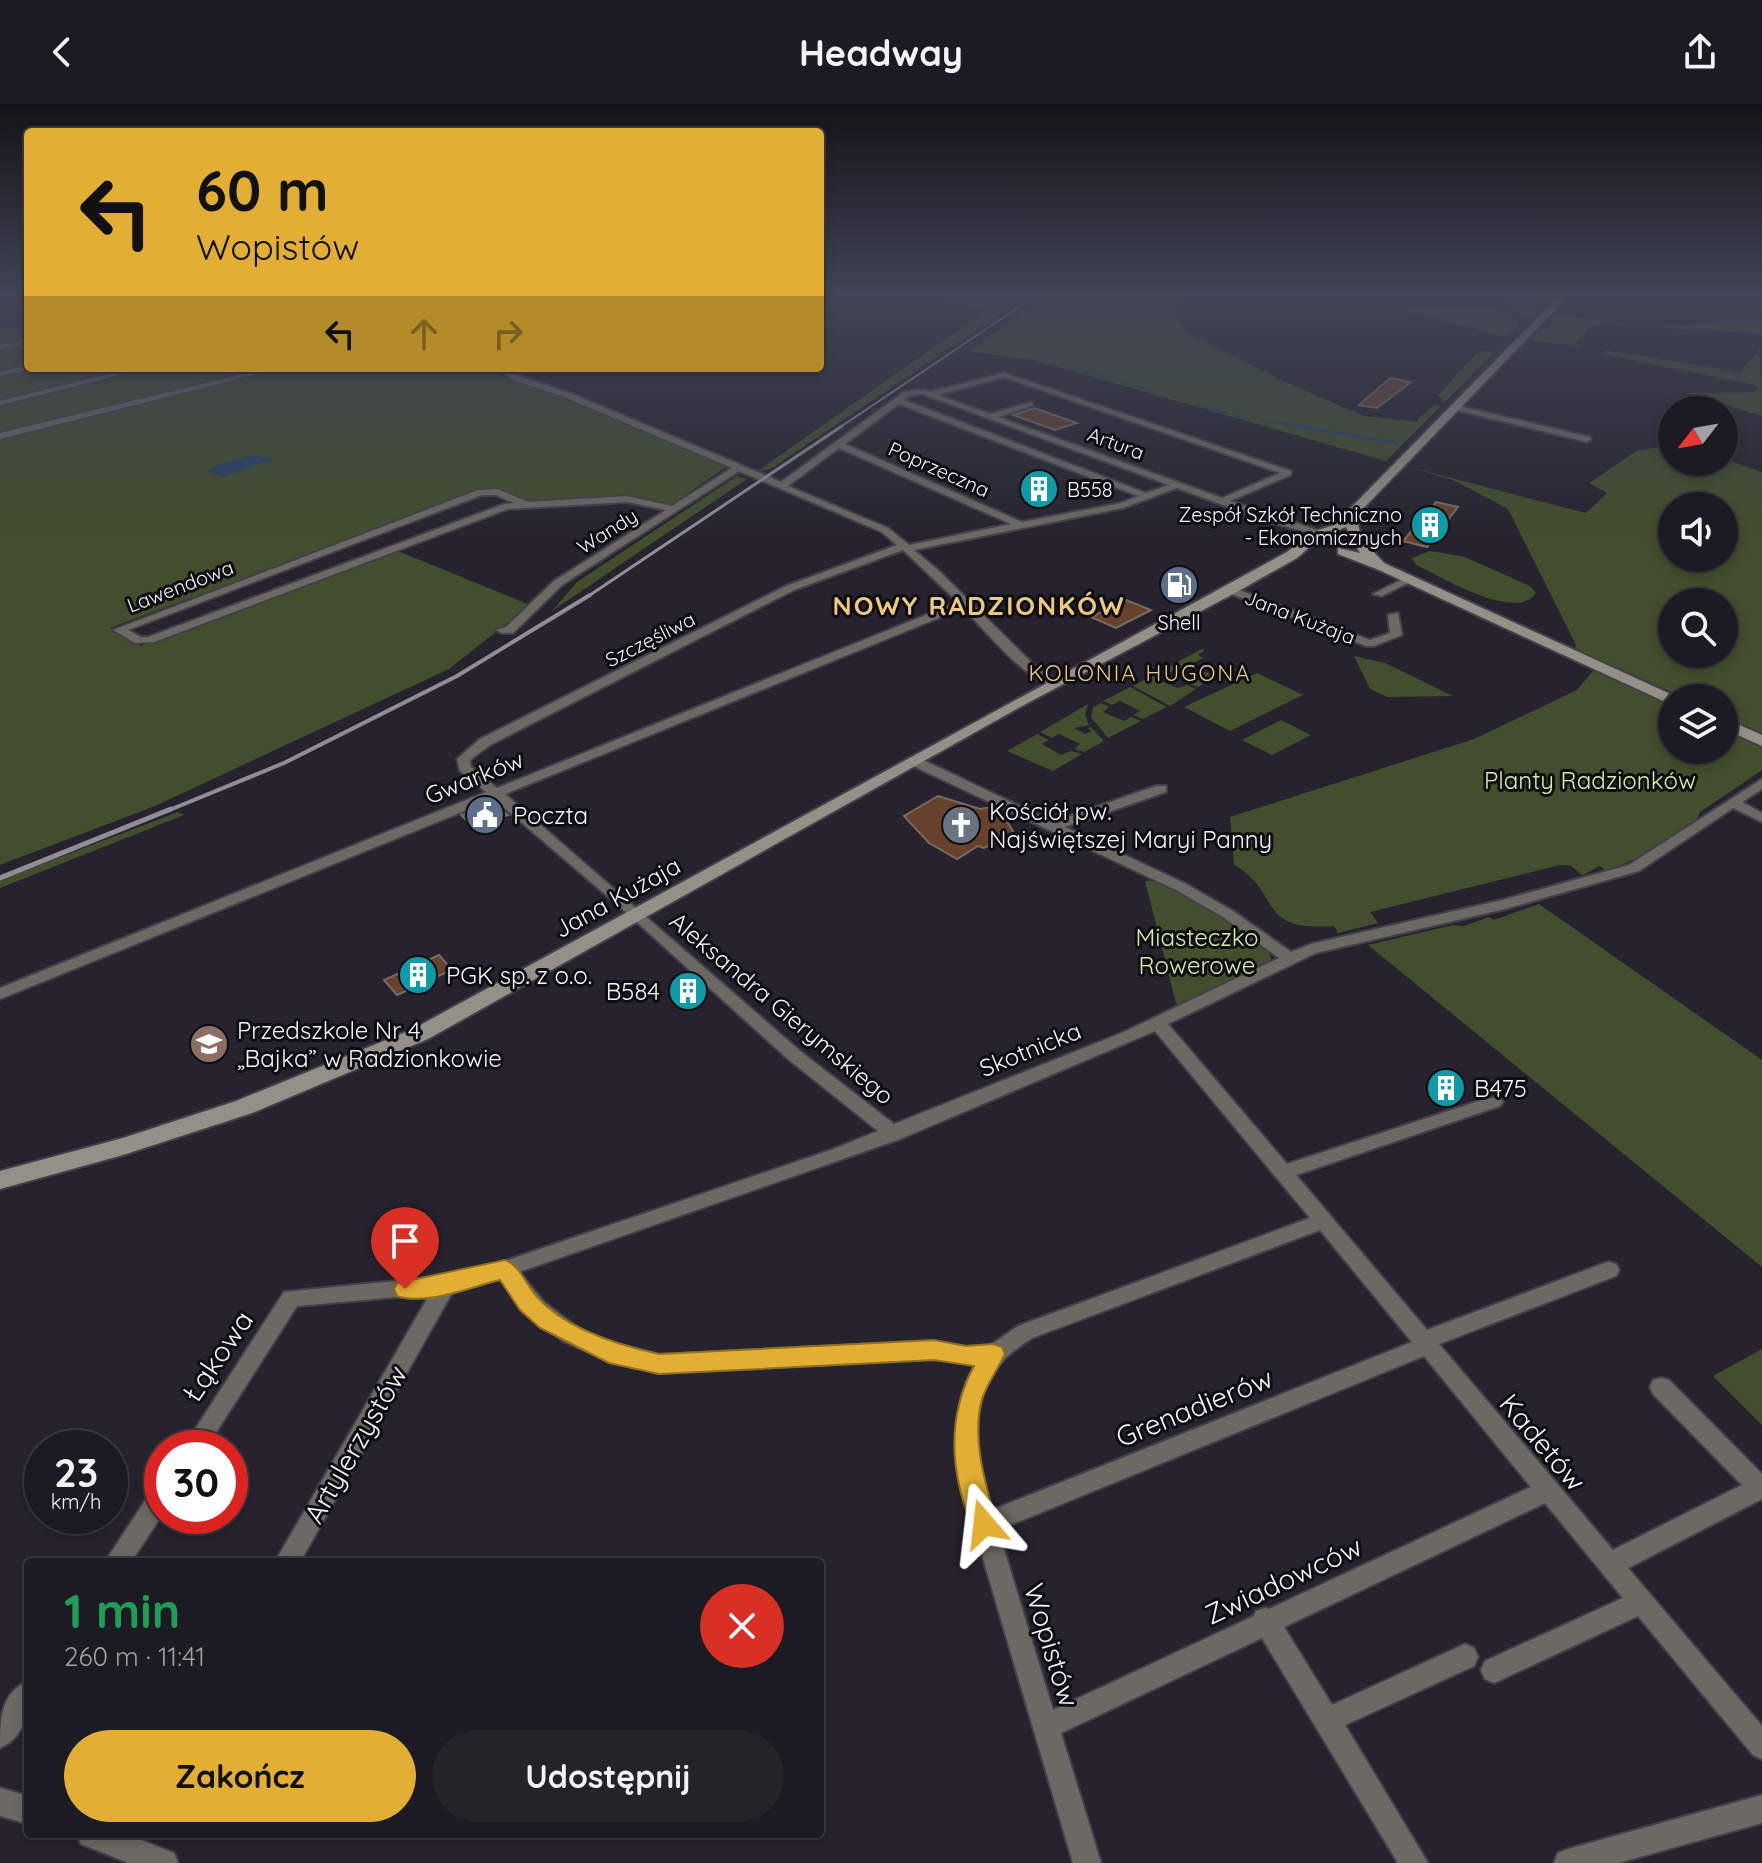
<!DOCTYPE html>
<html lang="pl">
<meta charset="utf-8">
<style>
body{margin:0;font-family:Quicksand,sans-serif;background:#25232a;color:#f1f3f6;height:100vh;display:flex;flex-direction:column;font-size:30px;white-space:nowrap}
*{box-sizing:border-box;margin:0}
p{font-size:26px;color:#a0a1a5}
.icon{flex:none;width:44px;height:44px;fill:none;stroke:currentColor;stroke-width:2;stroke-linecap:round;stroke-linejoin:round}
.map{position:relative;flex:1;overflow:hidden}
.details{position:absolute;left:24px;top:1454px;width:800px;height:280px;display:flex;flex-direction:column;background:#1c1a22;border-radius:8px;box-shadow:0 4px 12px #0003,0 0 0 2px #3a3840}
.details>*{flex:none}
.top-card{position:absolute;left:24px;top:24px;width:800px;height:244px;border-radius:8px;box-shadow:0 4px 12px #0003,0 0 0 2px #3a3840;background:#e2ae34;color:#111;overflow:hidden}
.needle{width:52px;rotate:239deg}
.controls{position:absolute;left:1658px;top:292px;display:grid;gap:16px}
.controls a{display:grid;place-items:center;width:80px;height:80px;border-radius:50%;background:#1c1a22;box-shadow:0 4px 12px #0003,0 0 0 2px #3a3840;font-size:40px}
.speed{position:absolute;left:24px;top:1326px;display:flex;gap:16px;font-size:40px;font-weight:700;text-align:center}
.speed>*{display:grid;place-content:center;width:104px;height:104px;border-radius:50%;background:#1c1a22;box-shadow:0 4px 12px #0003,0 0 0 2px #3a3840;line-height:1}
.speed small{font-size:20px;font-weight:400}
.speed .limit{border:12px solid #d22;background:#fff;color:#111}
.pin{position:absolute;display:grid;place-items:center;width:68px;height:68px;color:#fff;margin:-82px -34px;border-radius:50% 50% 50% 0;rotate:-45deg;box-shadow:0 0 8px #0007}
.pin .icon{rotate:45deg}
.me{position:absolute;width:88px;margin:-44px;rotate:343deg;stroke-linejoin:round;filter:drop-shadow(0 0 6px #0008)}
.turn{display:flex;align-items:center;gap:28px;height:168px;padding:0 40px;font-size:36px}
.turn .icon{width:104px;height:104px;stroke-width:2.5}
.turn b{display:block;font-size:56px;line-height:68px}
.lanes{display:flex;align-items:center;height:76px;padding:0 40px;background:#0003;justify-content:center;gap:40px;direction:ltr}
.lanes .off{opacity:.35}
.round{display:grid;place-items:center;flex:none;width:84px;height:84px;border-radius:42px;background:#25232a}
.head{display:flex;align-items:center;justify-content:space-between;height:136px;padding:0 40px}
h1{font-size:48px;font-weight:700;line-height:60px;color:#1e9e55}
.cta{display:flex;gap:16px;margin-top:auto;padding:16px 40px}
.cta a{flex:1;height:92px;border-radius:48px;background:#e2ae34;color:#111;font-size:32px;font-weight:700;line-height:92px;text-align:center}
.cta a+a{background:#25232a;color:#f1f3f6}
header{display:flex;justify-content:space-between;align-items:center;height:104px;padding:0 40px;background:#1c1a22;font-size:36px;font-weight:700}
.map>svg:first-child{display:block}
.green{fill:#424e2d;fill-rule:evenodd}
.water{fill:#2a4263}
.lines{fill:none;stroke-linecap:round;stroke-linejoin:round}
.stream-far1{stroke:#2a4263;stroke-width:2}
.stream{stroke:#2a4263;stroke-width:3}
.building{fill:#68412c;stroke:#786a63;stroke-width:2}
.street-casing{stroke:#43404b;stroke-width:4}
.secondary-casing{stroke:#43404b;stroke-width:4}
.street{fill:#6c6964;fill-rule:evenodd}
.secondary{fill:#949087;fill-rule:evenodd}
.rail-far3{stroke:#908d97;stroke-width:2}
.rail-far2{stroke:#908d97;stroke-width:3}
.rail-far1{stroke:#908d97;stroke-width:4}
.rail{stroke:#908d97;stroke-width:5}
.route{fill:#e2ae34;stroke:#937122;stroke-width:2}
.labels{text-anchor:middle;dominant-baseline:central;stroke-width:6;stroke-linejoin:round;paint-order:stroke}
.far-street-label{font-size:20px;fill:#f5f3fb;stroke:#0e0d12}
.far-poi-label{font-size:20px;fill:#f5f3fb;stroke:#0e0d12;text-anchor:start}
.far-neighbourhood-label{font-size:22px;letter-spacing:2px;fill:#ecc880;stroke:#0e0d12}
.street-label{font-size:24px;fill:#f5f3fb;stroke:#0e0d12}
.park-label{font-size:24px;fill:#d2eea9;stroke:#0e0d12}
.poi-label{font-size:24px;fill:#f5f3fb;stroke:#0e0d12;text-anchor:start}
.far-district-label{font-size:26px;font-weight:bold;letter-spacing:2px;fill:#ecc880;stroke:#0e0d12}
.near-street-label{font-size:28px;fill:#f5f3fb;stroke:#0e0d12}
</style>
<header><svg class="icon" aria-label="back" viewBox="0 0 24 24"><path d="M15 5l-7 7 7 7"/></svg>Headway<svg class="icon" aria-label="share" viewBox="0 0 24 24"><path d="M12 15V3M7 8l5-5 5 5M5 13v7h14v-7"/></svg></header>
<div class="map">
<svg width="1762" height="1759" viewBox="0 0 1762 1759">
<rect width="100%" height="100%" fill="#26232e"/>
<!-- green -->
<path class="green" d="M918 190H1029L772 364 755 369 988 205Z
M1046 190H1186L1176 206 1180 210 1173 209 1186 229 1287 279 1364 312 1419 318 1417 315 1435 301 1441 302 1386 357 1037 257 970 247Z
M1501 190H1552L1530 214 1521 213Z
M1426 204 1506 206 1521 221 1506 233 1399 205Z
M1556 211 1656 223 1648 219 1684 221 1724 218 1716 216 1762 215V230L1606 220 1590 222 1576 239 1582 243 1534 236 1531 233 1551 222 1549 216Z
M28 221V264H265L0 329V225Z
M1760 245 1762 312 1685 289 1755 288 1758 284 1754 281 1602 250 1604 246 1740 268Z
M1484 247 1495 248 1445 298 1440 297 1443 294 1437 292 1477 249Z
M283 264H494V269L567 293 726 363 672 400 626 390 533 399 490 383 110 524 141 542 393 445 530 501 449 565 155 702 0 761V333Z
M1672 342V358H1724V355L1762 368V629L1724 612V594H1685L1575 545 1576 541 1508 405 1453 376 1405 362 1586 409 1607 389 1589 379 1638 346ZM1672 402H1724V454H1672ZM1672 498H1724V550H1672Z
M737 372 747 375 552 507 577 478Z
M1430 447 1465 453 1530 482 1536 489C1516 519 1440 472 1416 461L1412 454Z
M1202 545 1205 546 1198 551 1203 554 1190 561 1215 572 1198 583 1189 580 1194 575 1174 566 1167 570 1160 567Z
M1354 552 1385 559 1453 592 1387 593 1370 585Z
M1593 567 1609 570 1672 599V646H1724V623L1762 641V666L1700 708 1696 717 1651 748 1607 767 1600 762 1582 771 1571 762 1560 761 1370 808 1378 819 1338 829 1334 822C1255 828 1283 789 1234 761L1230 713 1474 635 1577 586Z
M1157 569 1163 571 1158 576 1178 584 1187 581 1196 585 1170 602 1133 582Z
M1257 569 1303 591 1230 627 1184 603Z
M1130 583 1167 603 1143 615 1134 611 1140 607 1120 597 1112 601 1103 597Z
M1101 599 1109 603 1103 608 1124 617 1131 613 1141 617 1108 634 1091 613 1093 603Z
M1088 600 1085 611 1089 621 1074 624 1085 630 1092 627 1088 624 1091 623 1104 637 1084 648 1074 645 1080 640 1059 630 1052 634 1040 628Z
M1281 616 1311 631 1272 651 1242 636Z
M1037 630 1049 636 1042 640 1061 651 1071 647 1082 650 1053 667 1007 647Z
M178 708 184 711 0 784V776Z
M1160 776C1179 788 1274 835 1271 856L1179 901 1176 899 1145 777Z
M1539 800 1762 956V1163L1368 841 1453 821 1464 822 1489 813 1494 816Z
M1762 1245V1321L1713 1272Z"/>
<!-- water -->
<path class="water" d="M252 351 274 355 223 373 207 368 216 361Z"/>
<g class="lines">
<!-- stream-far1 -->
<path class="stream-far1" d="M1073 263 1150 286
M1200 301 1227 309
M1232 310 1250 316
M1262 316 1308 324"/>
<!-- stream -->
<path class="stream" d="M1297 322 1397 339"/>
</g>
<!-- building -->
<path class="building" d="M1390 274 1411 278 1377 304 1359 301Z
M1034 304 1077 319 1055 326 1013 311Z
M1436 398 1458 403 1427 443 1403 437Z
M1126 496 1151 506 1116 524 1091 513Z
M938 692 980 705 992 703 1000 714H1005L1013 727 1011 732 984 744 978 742 957 755 929 739 904 712Z
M492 699 508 711 473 722 461 711Z
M439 851 452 866 397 891 384 876Z"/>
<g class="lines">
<defs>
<path id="street" d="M28 235V239L0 245V241Z
M28 261 31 265 0 272V268Z
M134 264H147L0 301V297Z
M268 264H281L0 335V329Z
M500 264H508L516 271 570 289 781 378 904 288 923 286 930 288 1004 269 1291 367V371L1230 397 1326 429 1321 432 1269 418 1177 384 1123 404 914 446 940 468 1039 566 1058 576V582C1031 584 983 523 963 504L505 690 800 947 894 1020 1124 928 1279 854 1223 813 1176 786 909 660V654H919L1053 718 1156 682H1166V688L1065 723 1186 780 1233 807 1291 848 1311 840 1502 796 1629 761 1762 675V685L1742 698 1762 709V718L1733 704 1639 767 1505 805 1316 849 1168 920 1287 1060 1488 994H1500L1503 998 1500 1002 1296 1071 1427 1226 1602 1160 1609 1158 1616 1160 1619 1166 1616 1172 1439 1240 1613 1446 1742 1381 1653 1290 1650 1283 1653 1276 1661 1274 1669 1276 1762 1370V1395L1628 1464 1762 1622V1655L1753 1651 1638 1512 1494 1579 1485 1575 1481 1566 1485 1557 1623 1494 1545 1399 1284 1523 1332 1601 1465 1540 1474 1544 1478 1553 1474 1562 1345 1621 1428 1759H1398L1262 1534 1061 1629 1101 1759H1073L959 1373C955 1334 954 1294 976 1260L934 1255 659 1269 610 1257 563 1237 530 1210 501 1174 453 1187 300 1458H275L430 1190 297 1202 206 1344H183L284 1188 446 1172 505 1157 831 1046 878 1027 788 955 619 802 494 695 0 895V884L486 688 460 667 457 655 480 635 786 482 897 441 882 428 739 367 562 481 513 529H502L496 526 506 523 554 477 666 406 627 398 508 405 154 538 135 539 113 526 478 386 497 385 528 398 627 392 672 402 732 364 564 293 510 275ZM1004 273 1280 369 1222 394 998 313 1032 302V298L990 310 938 291ZM922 290 1169 381 1146 389 904 296 909 292ZM899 300 1138 392 1121 399 1022 418 845 340ZM839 344 1011 420 909 441 888 424 788 382ZM482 391H496L514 399 504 400 148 533H141L128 526ZM903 446 958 498 497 684 471 663 470 656 490 641 794 486ZM1155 927 1310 1114 1018 1222 991 1241 966 1243 934 1237 659 1251 611 1239 578 1224 544 1198 519 1168 900 1035ZM1320 1126 1412 1238 992 1406C978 1361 966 1301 998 1262 1008 1250 1020 1242 1032 1234ZM1424 1252 1531 1383 1269 1505 1265 1504 1256 1507 1254 1512 1053 1606 998 1426Z
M1455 301 1590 333 1591 335 1587 338 1452 305Z
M1407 473 1416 475 1382 492 1373 490Z
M1226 484H1234L1370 536 1390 529 1388 511 1398 509 1402 531 1374 542H1366L1226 488Z
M162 1380V1411L131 1458H105L154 1383Z
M28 1577C28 1603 28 1632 0 1644 0 1618 0 1589 28 1577Z
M0 1684 28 1692V1720L0 1712Z
M1762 1691V1719L1618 1759H1554L1558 1749 1568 1745Z
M77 1730H126L174 1749 178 1759H129L81 1740Z"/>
<path id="secondary" d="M1561 190H1570L1358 410C1356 433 1370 444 1384 459L1677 593 1672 594V601L1379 466 1338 450V444L1360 449 1346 423 1320 434 1297 454 1235 489 1022 602 428 935 252 1009 123 1051 0 1085V1067L123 1034 236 997 413 925 1287 448 1312 428 1334 421Z
M1724 614 1762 631V642L1724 625Z"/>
</defs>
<!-- street casing -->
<use href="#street" class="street-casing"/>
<!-- secondary casing -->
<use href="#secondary" class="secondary-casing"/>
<!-- street -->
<use href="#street" class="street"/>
<!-- secondary -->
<use href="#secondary" class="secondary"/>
<!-- rail-far3 -->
<path class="rail-far3" d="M839 324 1038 190"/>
<!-- rail-far2 -->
<path class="rail-far2" d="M587 493 842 322"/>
<!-- rail-far1 -->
<path class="rail-far1" d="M167 707 284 659 457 572 590 491"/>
<!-- rail -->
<path class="rail" d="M0 774 171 705"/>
</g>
<!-- sky -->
<linearGradient id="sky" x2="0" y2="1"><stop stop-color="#151319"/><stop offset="0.44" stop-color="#414557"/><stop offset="1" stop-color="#414557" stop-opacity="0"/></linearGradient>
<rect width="1762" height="436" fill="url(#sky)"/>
<!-- route -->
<path class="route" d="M505 1156C520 1161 526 1181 537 1193 566 1225 618 1241 659 1250L934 1236 966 1242 993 1240 1002 1243 1005 1250C998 1265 987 1280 982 1295 971 1336 986 1382 997 1420L994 1429 984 1433 975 1429C950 1372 945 1316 974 1262L934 1256 659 1270 609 1259 540 1224 520 1206 500 1176C471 1183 426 1202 397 1192L394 1185 397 1179Z"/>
<!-- icons -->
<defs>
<symbol id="building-disc" viewBox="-11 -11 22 22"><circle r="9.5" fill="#0f9aa8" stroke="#0e0d12"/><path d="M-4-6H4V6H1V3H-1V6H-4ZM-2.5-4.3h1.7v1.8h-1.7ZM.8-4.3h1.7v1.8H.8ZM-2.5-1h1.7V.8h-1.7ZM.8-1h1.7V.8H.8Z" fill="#fff"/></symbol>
<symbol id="fuel-disc" viewBox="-11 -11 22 22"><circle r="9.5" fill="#5c6f8a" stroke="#0e0d12"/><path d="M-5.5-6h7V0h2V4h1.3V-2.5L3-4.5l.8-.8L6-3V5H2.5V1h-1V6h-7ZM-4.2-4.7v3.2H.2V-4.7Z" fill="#fff"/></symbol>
<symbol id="civic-disc" viewBox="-11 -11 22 22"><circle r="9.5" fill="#5c6f8a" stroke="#0e0d12"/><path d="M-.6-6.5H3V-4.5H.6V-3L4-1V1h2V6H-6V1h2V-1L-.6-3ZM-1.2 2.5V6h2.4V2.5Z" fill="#fff"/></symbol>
<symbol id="church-disc" viewBox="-11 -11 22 22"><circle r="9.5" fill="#6b7280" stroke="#0e0d12"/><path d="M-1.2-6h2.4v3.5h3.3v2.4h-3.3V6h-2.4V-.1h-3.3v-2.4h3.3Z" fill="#fff"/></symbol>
<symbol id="school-disc" viewBox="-11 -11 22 22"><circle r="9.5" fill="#8d6e63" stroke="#0e0d12"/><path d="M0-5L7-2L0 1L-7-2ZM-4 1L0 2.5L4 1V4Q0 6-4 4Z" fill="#fff"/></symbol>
</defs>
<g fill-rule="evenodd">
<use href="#building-disc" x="1017" y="363" width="44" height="44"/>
<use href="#building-disc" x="1408" y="399" width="44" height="44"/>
<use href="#fuel-disc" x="1157" y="459" width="44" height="44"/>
<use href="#civic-disc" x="463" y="689" width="44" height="44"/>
<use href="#church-disc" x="939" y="699" width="44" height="44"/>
<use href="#building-disc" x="396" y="849" width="44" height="44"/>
<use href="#building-disc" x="666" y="865" width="44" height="44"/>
<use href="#school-disc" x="187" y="918" width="44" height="44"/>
<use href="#building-disc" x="1424" y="962" width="44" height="44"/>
</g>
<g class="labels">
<!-- far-street labels -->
<g class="far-street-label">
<text transform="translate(1116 339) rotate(20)">Artura</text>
<text transform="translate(939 365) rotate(24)">Poprzeczna</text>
<text transform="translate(607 427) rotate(-32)">Wandy</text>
<text transform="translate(180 482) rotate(-21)">Lawendowa</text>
<text transform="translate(1300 513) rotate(21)">Jana Kużaja</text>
<text transform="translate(650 535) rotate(-27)">Szczęśliwa</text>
</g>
<!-- far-poi labels -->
<g class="far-poi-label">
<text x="1067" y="385">B558</text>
<text x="1402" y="410" text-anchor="end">Zespół Szkół Techniczno<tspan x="1402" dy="23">- Ekonomicznych</tspan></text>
<text x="1179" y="518" text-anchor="middle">Shell</text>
</g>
<!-- far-neighbourhood labels -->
<g class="far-neighbourhood-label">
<text x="1140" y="569">KOLONIA HUGONA</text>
</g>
<!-- street labels -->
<g class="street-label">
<text transform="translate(474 673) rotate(-22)">Gwarków</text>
<text transform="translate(617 793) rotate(-29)">Jana Kużaja</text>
<text transform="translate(782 904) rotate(40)">Aleksandra Gierymskiego</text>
<text transform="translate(1030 945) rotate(-22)">Skotnicka</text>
</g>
<!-- park labels -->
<g class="park-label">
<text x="1590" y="676">Planty Radzionków</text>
<text x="1197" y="833">Miasteczko<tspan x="1197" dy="28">Rowerowe</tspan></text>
</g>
<!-- poi labels -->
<g class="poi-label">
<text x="989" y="707">Kościół pw.<tspan x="989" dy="28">Najświętszej Maryi Panny</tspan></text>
<text x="513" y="711">Poczta</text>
<text x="446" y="871">PGK sp. z o.o.</text>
<text x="660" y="887" text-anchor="end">B584</text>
<text x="237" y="926">Przedszkole Nr 4<tspan x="237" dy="28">„Bajka” w Radzionkowie</tspan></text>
<text x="1474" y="984">B475</text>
</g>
<!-- far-district labels -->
<g class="far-district-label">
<text x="979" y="501">NOWY RADZIONKÓW</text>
</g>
<!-- near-street labels -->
<g class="near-street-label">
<text transform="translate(217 1252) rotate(-56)">Łąkowa</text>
<text transform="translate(1194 1303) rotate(-22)">Grenadierów</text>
<text transform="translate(1543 1338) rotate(50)">Kadetów</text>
<text transform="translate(355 1340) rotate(-60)">Artylerzystów</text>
<text transform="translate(1283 1476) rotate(-25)">Zwiadowców</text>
<text transform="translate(1052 1541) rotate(73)">Wopistów</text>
</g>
</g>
</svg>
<div class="controls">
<a><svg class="needle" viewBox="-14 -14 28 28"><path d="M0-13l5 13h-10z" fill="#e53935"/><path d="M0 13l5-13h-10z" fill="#a0a1a5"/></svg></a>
<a><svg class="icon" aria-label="sound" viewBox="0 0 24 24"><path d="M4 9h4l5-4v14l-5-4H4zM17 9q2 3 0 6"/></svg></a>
<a><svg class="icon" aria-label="search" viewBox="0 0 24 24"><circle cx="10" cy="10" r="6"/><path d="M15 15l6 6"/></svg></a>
<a><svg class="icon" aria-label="layers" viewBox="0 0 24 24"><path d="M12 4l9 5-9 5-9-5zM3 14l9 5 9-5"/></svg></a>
</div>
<div class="speed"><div>23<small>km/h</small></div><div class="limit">30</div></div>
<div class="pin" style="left:405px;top:1185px;background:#d93025"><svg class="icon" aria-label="arrive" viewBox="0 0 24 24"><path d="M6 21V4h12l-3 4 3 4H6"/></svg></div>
<svg class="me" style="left:984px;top:1420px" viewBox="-20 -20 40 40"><path d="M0-17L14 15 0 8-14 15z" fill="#e2ae34" stroke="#fff" stroke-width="4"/></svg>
<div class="top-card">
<div class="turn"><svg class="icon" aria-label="left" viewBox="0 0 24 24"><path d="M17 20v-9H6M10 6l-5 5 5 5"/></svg><div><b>60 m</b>Wopistów</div></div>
<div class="lanes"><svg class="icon" aria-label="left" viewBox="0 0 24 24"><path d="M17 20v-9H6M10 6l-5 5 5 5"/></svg><svg class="icon off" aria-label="ahead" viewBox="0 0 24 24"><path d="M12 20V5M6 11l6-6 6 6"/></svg><svg class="icon off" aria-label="right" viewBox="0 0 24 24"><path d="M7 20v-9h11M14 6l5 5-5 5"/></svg></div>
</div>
<section class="details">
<div class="head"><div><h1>1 min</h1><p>260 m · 11:41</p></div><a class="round" style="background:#d93025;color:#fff"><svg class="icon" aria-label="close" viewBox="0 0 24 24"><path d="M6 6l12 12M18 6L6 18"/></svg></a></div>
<div class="cta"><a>Zakończ</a><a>Udostępnij</a></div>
</section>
</div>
